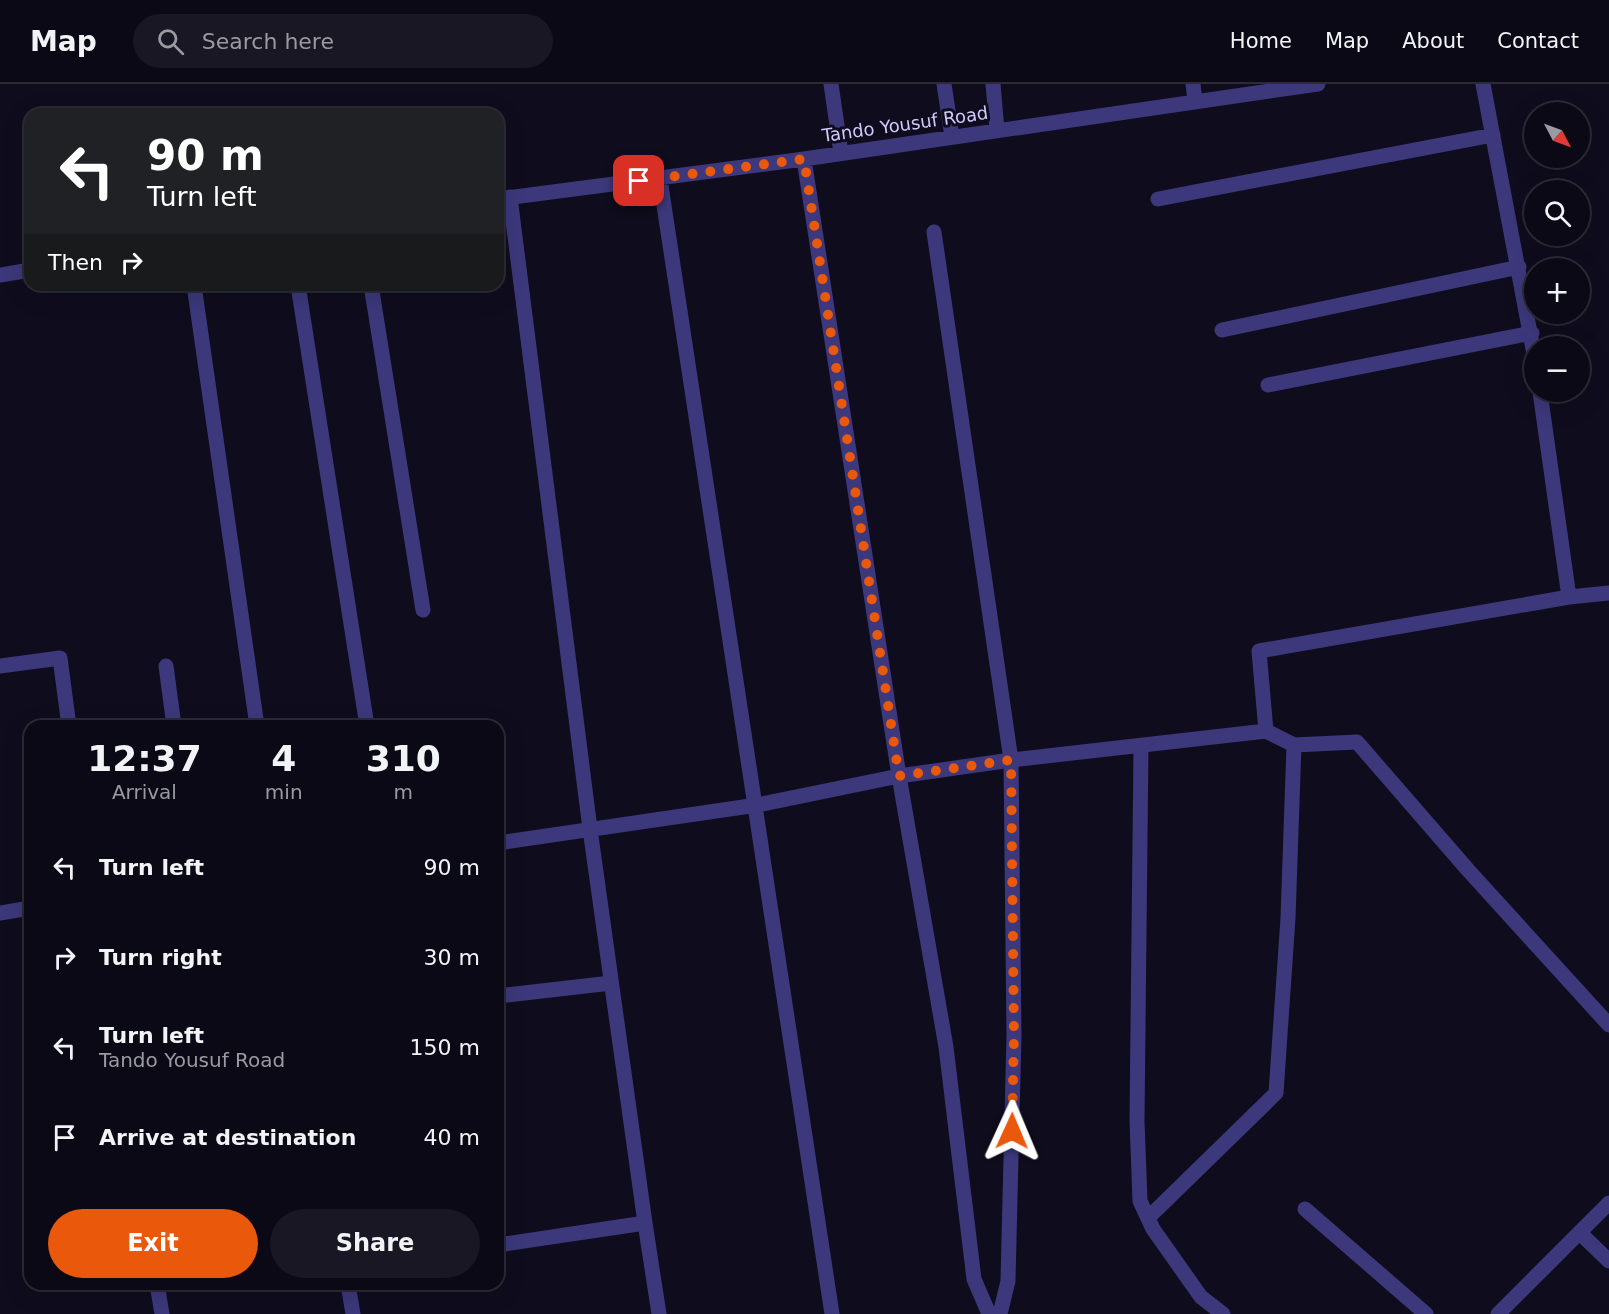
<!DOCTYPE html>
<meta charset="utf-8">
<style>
body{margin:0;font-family:"DejaVu Sans",sans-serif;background:#191723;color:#f1f3f6;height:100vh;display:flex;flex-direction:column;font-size:22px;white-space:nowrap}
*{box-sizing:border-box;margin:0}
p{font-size:20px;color:#9a9aa1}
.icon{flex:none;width:33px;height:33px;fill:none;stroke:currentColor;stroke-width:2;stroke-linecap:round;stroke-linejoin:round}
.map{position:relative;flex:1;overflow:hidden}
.drawer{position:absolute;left:24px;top:636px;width:480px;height:570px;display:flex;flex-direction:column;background:#0b0916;border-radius:18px;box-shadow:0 6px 24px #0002,0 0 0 2px #2b2a35}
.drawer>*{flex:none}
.guide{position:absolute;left:24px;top:24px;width:480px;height:183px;border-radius:18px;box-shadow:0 6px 24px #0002,0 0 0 2px #2b2a35;background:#202124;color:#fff;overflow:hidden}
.needle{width:39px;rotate:131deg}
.buttons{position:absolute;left:1524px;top:18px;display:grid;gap:12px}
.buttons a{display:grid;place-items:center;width:66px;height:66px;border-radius:50%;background:#0b0916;box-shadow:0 6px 24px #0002,0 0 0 2px #2b2a35;font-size:30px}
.pin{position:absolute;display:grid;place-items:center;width:51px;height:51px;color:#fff;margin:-26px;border-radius:12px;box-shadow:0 3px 9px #0006}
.me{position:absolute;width:66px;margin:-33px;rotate:1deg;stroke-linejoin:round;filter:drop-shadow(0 0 4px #0008)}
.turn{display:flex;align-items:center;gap:21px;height:126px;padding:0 24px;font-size:27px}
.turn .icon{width:78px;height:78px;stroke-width:2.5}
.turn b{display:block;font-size:42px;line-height:51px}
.then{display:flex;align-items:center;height:57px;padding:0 24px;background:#0003;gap:12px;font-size:22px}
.eta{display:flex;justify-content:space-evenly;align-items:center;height:102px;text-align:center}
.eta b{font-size:36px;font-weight:800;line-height:42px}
.primary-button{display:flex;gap:12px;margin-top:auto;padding:12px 24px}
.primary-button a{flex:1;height:69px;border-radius:36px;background:#ea580c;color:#fff;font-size:24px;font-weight:800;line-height:69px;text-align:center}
.primary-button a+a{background:#191723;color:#f1f3f6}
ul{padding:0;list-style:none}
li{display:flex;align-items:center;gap:18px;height:90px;padding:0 24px}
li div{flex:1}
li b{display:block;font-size:22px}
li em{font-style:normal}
header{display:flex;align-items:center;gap:36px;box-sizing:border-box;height:84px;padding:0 30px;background:#0b0916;border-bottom:2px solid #2b2a35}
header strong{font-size:28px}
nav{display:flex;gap:33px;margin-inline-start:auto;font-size:21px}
.search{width:420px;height:54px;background:#191723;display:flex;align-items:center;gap:15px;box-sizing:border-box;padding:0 21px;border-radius:33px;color:#9a9aa1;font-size:22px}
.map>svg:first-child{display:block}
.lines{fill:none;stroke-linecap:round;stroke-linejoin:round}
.minor{stroke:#3c387b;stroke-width:15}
.route{stroke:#ea580c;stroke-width:10;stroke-dasharray:0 18}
.labels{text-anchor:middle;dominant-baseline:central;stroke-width:6;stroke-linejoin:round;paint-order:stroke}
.street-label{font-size:18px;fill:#d1c9fe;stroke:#0f0c1d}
</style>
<header>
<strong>Map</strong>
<div class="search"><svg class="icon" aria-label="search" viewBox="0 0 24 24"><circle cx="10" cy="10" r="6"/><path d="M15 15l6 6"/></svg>Search here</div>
<nav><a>Home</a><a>Map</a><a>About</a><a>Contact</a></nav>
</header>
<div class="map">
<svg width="1609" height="1230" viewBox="0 0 1609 1230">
<rect width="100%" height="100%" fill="#0f0c1d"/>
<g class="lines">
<!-- minor -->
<path class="minor" d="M831 0 841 69
M944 0 952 53
M993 0 997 46
M1193 0 1195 18
M1483 0 1534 270
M804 75 899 692 946 963 974 1195 989 1230
M660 95 832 1230
M498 115 804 75 1318 0
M1158 115 1493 51
M934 148 1011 676 1014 951 1008 1197 1000 1230
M0 191 30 186
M194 201 257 642
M298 201 367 642
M371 201 423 526
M1222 246 1519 183
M1268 301 1532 249
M1540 308 1569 513
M0 582 60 574 69 642
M166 582 174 642
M1266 647 1294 661 1357 658 1468 786 1609 941
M1141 662 1137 1037 1140 1117 1153 1145 1201 1213 1223 1230
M498 759 757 721 899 692 1011 676 1266 647 1259 567 1569 513 1609 509
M0 829 30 824
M498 912 611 899
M1305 1125 1426 1230
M1148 1134 1276 1009 1288 834 1294 661
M645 1139 659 1230
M1580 1149 1609 1177
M498 1161 645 1139 590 745 510 113
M157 1200 162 1230
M348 1200 353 1230
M1498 1230 1609 1119"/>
</g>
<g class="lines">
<!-- route -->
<path class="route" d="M639 97 804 75 899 692 1011 676 1014 951 1012 1047"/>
</g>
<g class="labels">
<!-- street labels -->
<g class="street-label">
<text transform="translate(905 40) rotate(-8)">Tando Yousuf Road</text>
</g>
</g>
</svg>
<div class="buttons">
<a><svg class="needle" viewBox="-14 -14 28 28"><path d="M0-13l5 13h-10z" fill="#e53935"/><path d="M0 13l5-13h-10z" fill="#9a9aa1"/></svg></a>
<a><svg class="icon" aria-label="search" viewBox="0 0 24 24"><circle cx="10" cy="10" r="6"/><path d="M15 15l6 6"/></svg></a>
<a>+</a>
<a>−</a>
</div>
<div class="pin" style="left:639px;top:97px;background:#d93025"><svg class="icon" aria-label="arrive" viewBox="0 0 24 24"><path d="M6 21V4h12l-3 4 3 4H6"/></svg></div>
<svg class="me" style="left:1012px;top:1047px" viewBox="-20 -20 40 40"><path d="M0-17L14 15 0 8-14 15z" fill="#ea580c" stroke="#fff" stroke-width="4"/></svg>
<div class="guide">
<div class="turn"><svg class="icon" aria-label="left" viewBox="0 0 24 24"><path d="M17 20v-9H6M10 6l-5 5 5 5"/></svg><div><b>90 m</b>Turn left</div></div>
<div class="then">Then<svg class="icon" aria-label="right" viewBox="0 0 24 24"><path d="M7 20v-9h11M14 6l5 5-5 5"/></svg></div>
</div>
<section class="drawer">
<div class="eta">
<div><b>12:37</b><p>Arrival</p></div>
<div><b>4</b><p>min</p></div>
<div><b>310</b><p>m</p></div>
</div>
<ul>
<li><svg class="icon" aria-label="left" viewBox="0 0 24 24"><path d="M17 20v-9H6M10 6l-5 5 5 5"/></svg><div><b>Turn left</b></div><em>90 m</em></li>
<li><svg class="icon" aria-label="right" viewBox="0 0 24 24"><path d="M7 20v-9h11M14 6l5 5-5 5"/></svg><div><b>Turn right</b></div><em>30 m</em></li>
<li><svg class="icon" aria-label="left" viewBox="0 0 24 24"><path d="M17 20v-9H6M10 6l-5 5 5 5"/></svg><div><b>Turn left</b><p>Tando Yousuf Road</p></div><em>150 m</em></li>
<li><svg class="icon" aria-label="arrive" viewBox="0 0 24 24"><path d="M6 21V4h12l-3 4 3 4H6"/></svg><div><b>Arrive at destination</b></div><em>40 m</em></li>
</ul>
<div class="primary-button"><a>Exit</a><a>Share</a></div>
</section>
</div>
